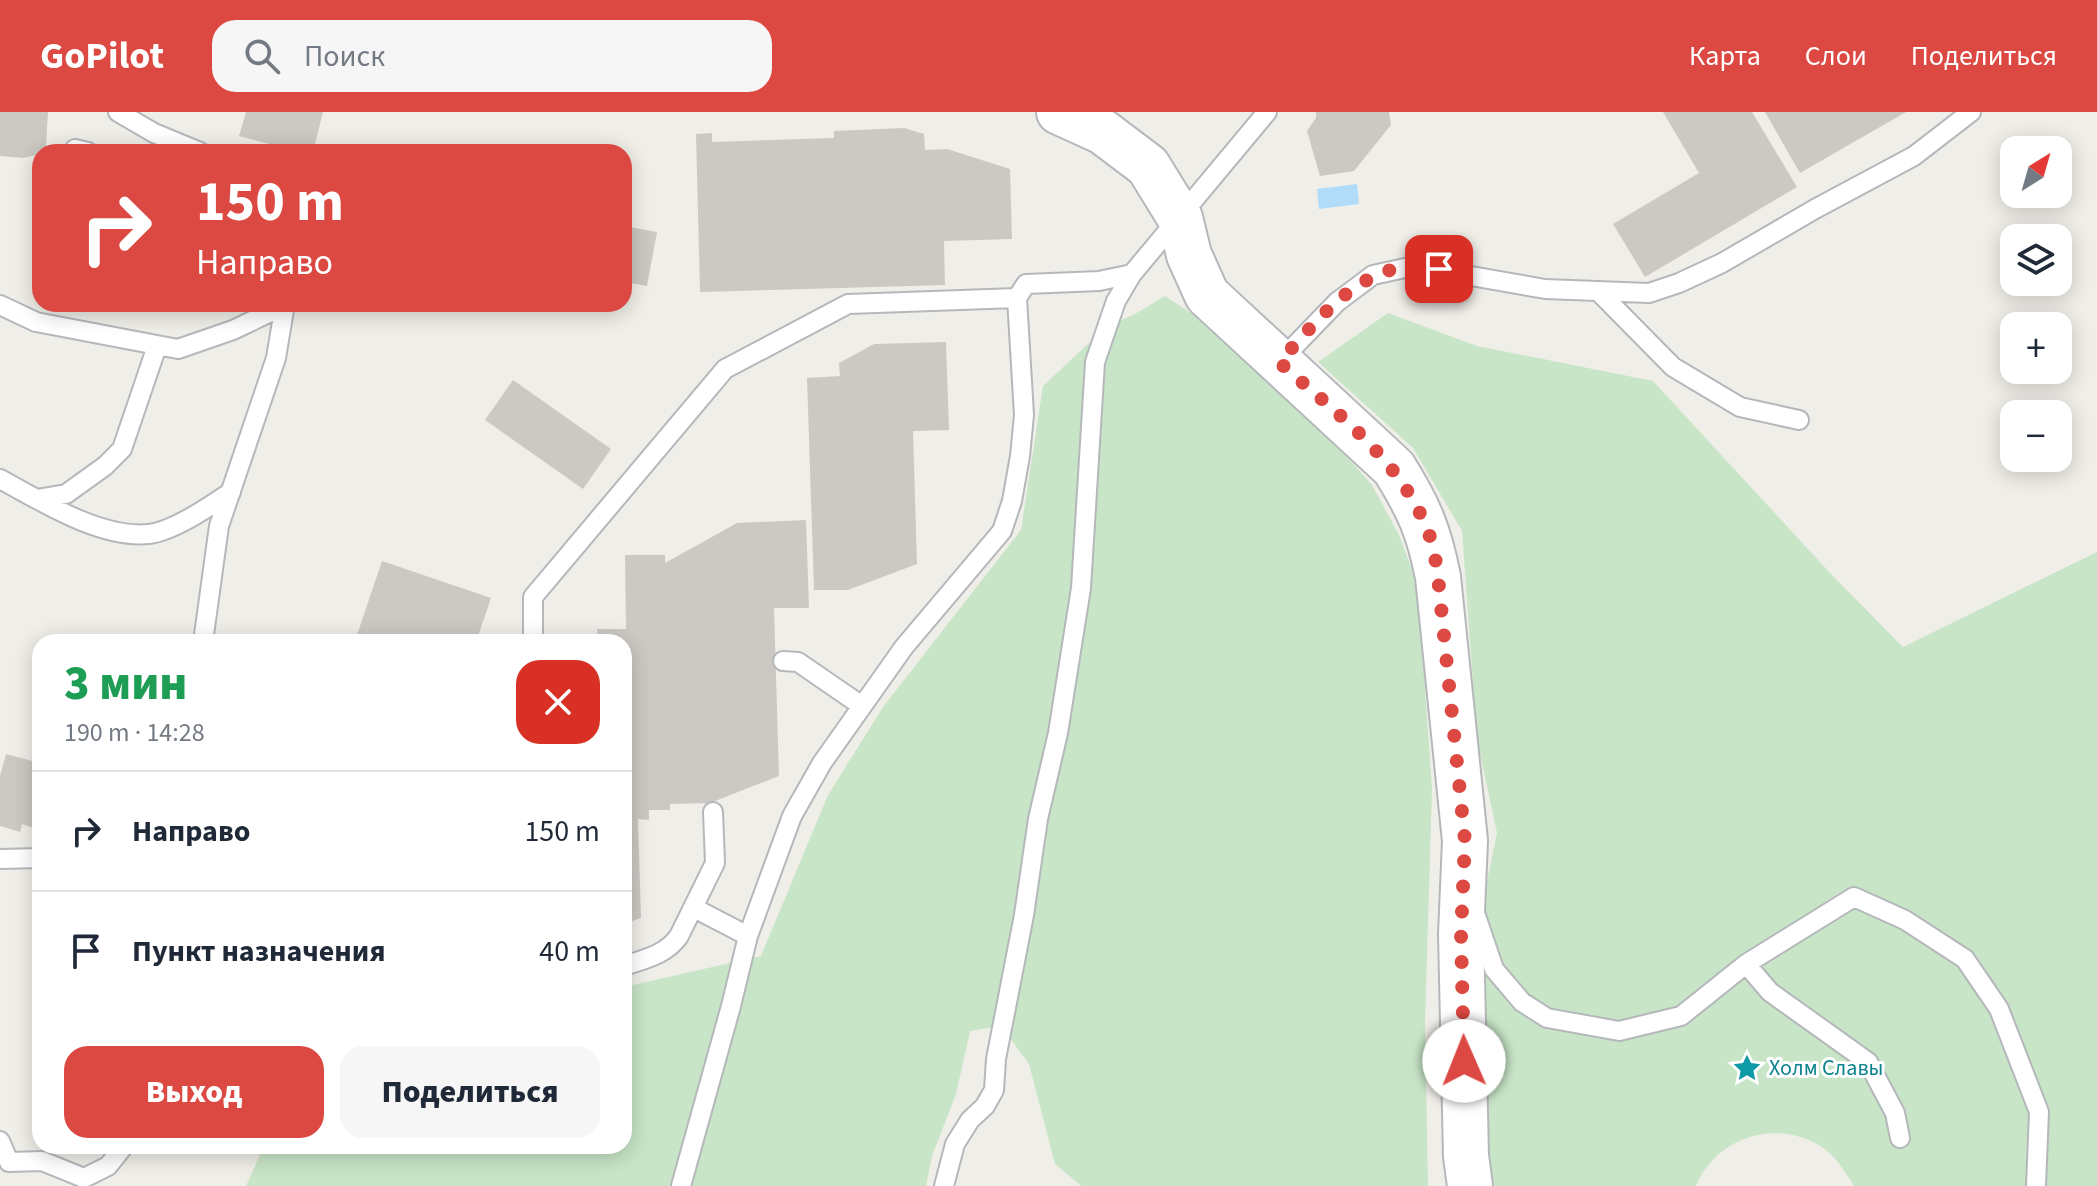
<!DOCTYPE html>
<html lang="ru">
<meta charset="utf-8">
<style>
body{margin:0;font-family:"Source Sans 3",sans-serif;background:#f6f6f7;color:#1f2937;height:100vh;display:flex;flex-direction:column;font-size:30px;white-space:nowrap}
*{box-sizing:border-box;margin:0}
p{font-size:26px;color:#747a83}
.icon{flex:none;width:44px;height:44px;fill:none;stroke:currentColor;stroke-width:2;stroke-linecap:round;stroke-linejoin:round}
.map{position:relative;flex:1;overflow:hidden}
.panel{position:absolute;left:32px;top:522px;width:600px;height:520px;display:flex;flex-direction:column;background:#fff;border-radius:24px;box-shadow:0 4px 20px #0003}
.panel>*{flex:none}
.hud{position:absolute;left:32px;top:32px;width:600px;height:168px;border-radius:24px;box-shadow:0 4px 20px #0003;background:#dc4842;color:#fff;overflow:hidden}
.needle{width:52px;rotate:37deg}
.fabs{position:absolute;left:2000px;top:24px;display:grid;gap:16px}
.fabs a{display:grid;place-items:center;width:72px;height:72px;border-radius:16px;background:#fff;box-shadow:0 4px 20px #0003;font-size:40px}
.pin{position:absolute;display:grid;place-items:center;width:68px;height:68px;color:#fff;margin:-34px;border-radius:16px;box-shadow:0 4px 12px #0006}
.me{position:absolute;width:88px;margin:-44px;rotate:359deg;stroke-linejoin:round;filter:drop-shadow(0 0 6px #0008)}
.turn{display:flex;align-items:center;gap:28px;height:168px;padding:0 32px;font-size:36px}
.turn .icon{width:104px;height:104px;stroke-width:2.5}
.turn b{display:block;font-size:56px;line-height:68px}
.round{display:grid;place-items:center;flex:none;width:84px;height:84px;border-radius:24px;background:#f6f6f7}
.head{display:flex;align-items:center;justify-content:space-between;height:136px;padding:0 32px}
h1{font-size:48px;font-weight:800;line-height:60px;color:#1e9e55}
.action{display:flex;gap:16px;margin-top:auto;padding:16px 32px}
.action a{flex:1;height:92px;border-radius:24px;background:#dc4842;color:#fff;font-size:32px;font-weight:800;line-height:92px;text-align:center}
.action a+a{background:#f6f6f7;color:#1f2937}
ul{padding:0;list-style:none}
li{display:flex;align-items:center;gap:24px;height:120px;padding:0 32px;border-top:2px solid #e0e1e3}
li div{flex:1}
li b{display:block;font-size:30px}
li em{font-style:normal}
header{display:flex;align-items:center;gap:48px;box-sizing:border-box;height:112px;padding:0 40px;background:#dc4842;color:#fff}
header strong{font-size:38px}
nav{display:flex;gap:44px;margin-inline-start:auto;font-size:28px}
.search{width:560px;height:72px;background:#f6f6f7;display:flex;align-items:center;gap:20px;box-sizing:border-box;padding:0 28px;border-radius:24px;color:#747a83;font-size:30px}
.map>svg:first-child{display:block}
.green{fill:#c8e5c7}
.water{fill:#b0dcf9}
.building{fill:#ccc9c4}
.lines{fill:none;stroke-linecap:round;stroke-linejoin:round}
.service-casing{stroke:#b5b8bb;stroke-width:22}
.tertiary-casing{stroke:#b5b8bb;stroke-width:48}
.service{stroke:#fff;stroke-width:18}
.tertiary{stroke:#fff;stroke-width:44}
.route{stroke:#dc4842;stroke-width:14;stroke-dasharray:0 25.2}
.labels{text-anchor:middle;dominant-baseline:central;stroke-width:6;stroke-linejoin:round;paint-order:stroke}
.culture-label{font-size:22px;fill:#0d838f;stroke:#fff;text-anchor:start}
</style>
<header>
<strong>GoPilot</strong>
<div class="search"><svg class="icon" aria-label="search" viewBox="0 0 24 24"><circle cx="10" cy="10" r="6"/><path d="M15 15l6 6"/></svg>Поиск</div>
<nav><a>Карта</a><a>Слои</a><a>Поделиться</a></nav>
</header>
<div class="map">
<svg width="2097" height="1074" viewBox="0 0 2097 1074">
<rect width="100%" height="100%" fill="#f0eee8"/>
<!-- green -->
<path class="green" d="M1165 184 1206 211 1289 279 1372 373 1399 423 1418 474 1432 676 1425 911 1428 1074H1081L1055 1052 1029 952 1001 914 970 919 956 982 932 1044 926 1074H246L264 1034H624V875L761 844 828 683 883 595 1021 418 1043 274 1106 215 1135 202Z
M1388 201 1477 234 1653 269 1830 461 1903 535 2097 440V1074H1854C1844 1058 1834 1041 1817 1032 1772 1007 1715 1027 1696 1074H1491L1483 998 1479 807 1497 721 1477 627 1462 419 1413 336 1318 250Z"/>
<!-- water -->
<path class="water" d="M1357 72 1359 92 1319 97 1317 77Z"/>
<!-- building -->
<path class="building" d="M0 0H48L46 35 36 43 23 46 0 44Z
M246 0H323L313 40H300L239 24Z
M1316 0H1389L1391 13 1354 59 1320 64 1307 19 1316 6Z
M1663 0H1752L1797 75 1645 165 1613 112 1699 61Z
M1765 0H1906L1800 61Z
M904 16 924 22 925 38 947 37 1010 57 1012 127 944 129 945 173 700 180 696 22 712 21V30L834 26V19Z
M624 114 657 120 647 174 624 170Z
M946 230 949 318 913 319 917 452 848 478H814L807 266 840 264 839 251 874 232Z
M513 268 611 337 583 377 485 308Z
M806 408 809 496H774L779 664 710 691 670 692V698H649V708L638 707 641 806 624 812V530H598L597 517H626L625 443H665V451L737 411Z
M382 449 491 486 476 530H376L357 523Z
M6 642 40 651V718L22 712 20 720 0 714V664Z"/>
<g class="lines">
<defs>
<path id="service" d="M118 0 154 21 200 40
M75 37 88 40
M1598 179 1673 255 1740 295 1799 308
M0 193 36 210 178 237 233 218 285 193
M1279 250 1337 190 1373 163 1414 154 1545 177 1649 181 1679 171 1722 151 1815 97 1914 44 1971 0
M0 367C41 389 100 427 149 422 174 419 210 394 231 380
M37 387 66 382 105 354 122 337 157 234
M203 530 219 414 276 246 285 192
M533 530V485L725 257 848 192 1017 186
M783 549 798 550 862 594
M0 747 40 746
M694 796 748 824
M1476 804 1494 857 1522 890 1547 906 1619 919 1681 904 1746 852 1854 785 1905 808 1965 847 1999 897 2039 1000 2036 1074
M1746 852 1770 880 1868 950 1895 1001 1900 1026
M624 854C644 847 666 843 679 824L715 751 713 700
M0 1029 9 1050 42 1049 84 1066 108 1054 124 1034
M681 1074 731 894 748 824 792 704 822 651 904 535 1002 419 1012 389 1020 344 1024 303 1017 186 1026 172 1099 169 1132 162
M944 1074 955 1032 970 1008 985 994 994 978 996 947 1024 803 1038 707 1058 621 1081 476 1095 250 1116 189 1132 162 1267 0"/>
<path id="tertiary" d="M1059 0 1103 20 1148 54 1180 106 1189 143 1207 183 1394 356C1419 396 1429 419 1438 465L1465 729 1461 822 1466 1044 1470 1074"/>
</defs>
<!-- service casing -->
<use href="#service" class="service-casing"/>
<!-- tertiary casing -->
<use href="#tertiary" class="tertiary-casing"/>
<!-- service -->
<use href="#service" class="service"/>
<!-- tertiary -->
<use href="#tertiary" class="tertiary"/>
</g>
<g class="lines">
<!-- route -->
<path class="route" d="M1439 157C1431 156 1422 153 1414 154 1355 157 1316 211 1279 250 1337 302 1401 347 1429 422 1434 435 1436 451 1438 465L1465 729 1461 822 1464 949"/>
</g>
<!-- icons -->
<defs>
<symbol id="sight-bare" viewBox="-9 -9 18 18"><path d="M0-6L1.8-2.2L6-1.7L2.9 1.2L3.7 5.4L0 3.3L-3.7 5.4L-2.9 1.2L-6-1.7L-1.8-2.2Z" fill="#0f9aa8" stroke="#fff" stroke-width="2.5" paint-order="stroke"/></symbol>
</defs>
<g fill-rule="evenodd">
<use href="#sight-bare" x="1727" y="936" width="40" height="40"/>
</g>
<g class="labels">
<!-- culture labels -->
<g class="culture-label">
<text x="1769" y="956">Холм Славы</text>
</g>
</g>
</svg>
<div class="fabs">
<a><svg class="needle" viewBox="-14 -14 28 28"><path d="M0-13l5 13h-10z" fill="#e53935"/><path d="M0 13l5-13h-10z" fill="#747a83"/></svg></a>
<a><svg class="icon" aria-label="layers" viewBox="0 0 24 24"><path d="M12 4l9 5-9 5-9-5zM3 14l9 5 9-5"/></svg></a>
<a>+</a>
<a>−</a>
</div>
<div class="pin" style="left:1439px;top:157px;background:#d93025"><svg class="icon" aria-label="arrive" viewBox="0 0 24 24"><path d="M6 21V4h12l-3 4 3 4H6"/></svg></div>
<svg class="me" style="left:1464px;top:949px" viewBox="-20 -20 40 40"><circle r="19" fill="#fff"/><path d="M0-13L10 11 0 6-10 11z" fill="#dc4842"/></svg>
<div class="hud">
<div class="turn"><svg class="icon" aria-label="right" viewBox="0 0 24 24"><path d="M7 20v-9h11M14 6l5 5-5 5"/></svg><div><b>150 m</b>Направо</div></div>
</div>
<section class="panel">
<div class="head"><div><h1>3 мин</h1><p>190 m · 14:28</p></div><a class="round" style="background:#d93025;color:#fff"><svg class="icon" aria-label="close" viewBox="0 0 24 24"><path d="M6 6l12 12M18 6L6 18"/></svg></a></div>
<ul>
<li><svg class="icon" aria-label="right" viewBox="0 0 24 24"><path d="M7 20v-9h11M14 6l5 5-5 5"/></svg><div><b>Направо</b></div><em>150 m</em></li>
<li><svg class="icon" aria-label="arrive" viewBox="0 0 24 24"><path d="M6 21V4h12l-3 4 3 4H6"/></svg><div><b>Пункт назначения</b></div><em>40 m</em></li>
</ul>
<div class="action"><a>Выход</a><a>Поделиться</a></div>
</section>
</div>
